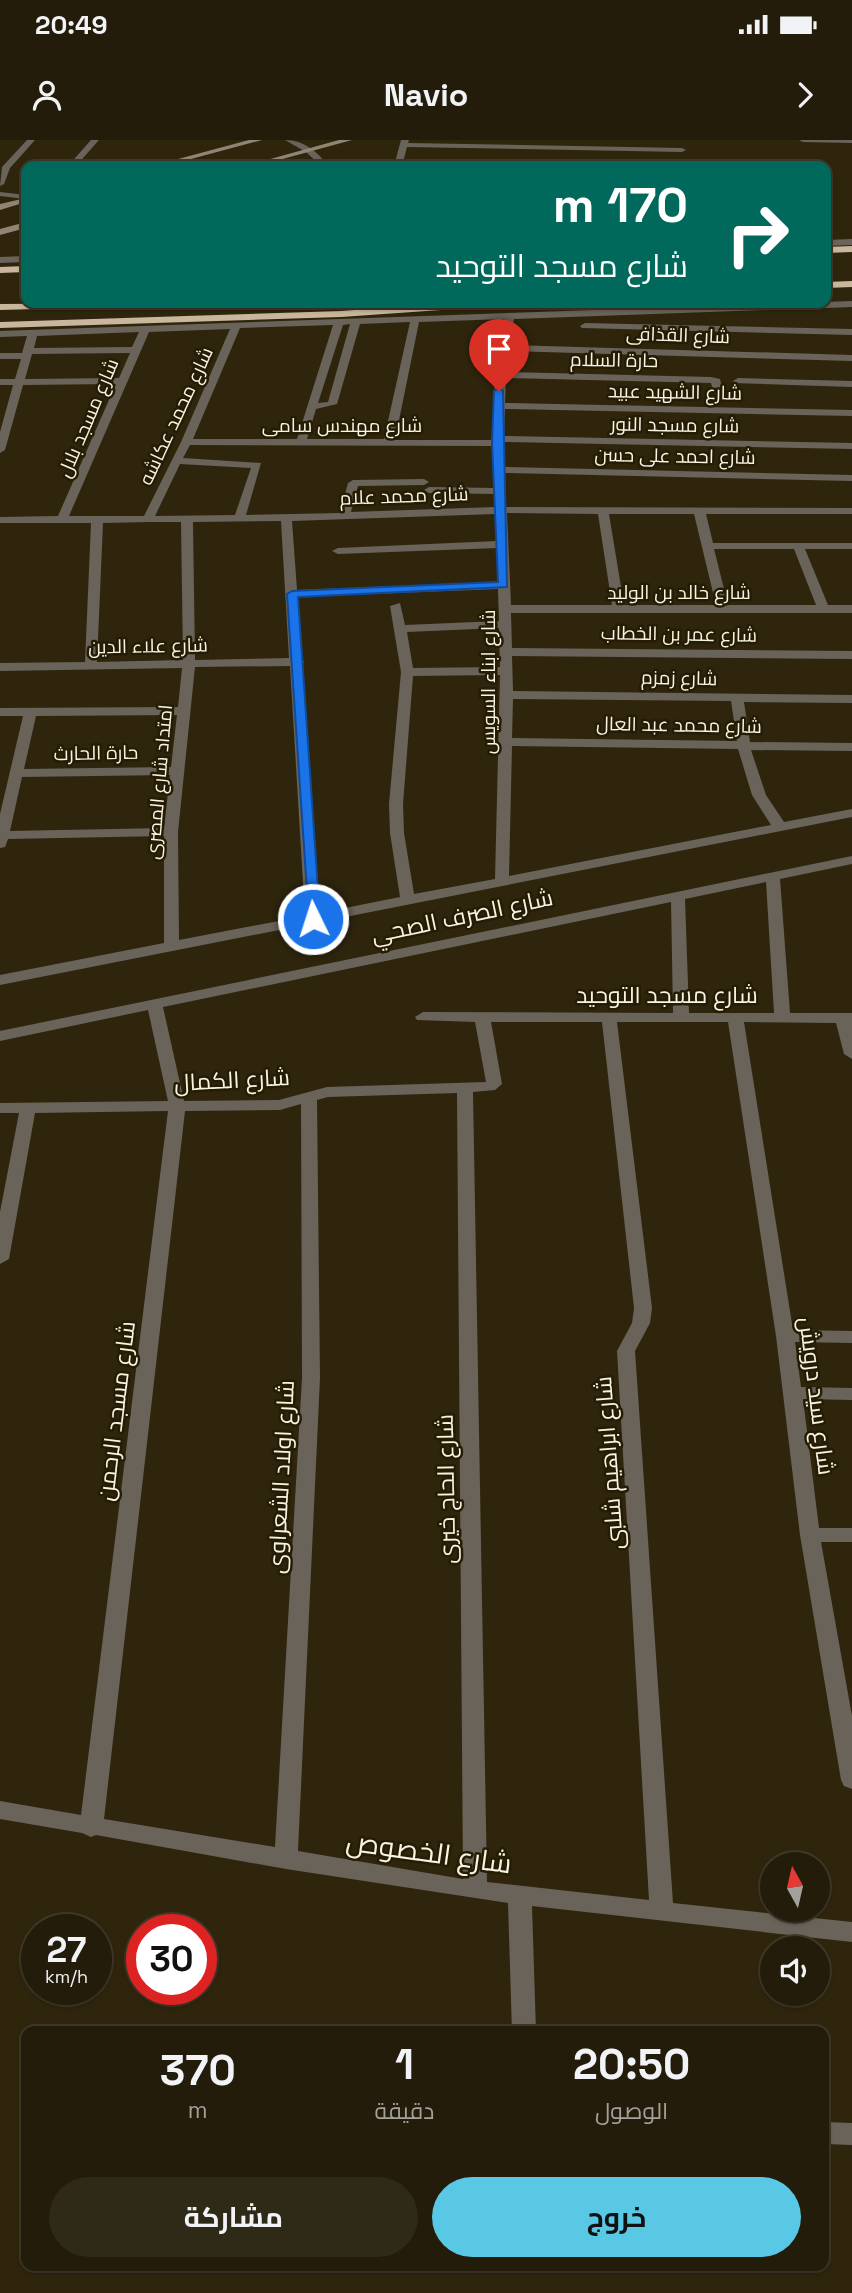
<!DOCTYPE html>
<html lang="ar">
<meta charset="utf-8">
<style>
body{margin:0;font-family:"Space Grotesk",Cairo,sans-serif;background:#2f2918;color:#f1f3f6;direction:rtl;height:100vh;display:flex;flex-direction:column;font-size:26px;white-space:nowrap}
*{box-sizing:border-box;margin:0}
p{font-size:23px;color:#a3a19c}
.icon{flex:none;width:38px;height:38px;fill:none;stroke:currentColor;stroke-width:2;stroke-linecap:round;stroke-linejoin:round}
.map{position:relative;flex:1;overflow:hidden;direction:ltr}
.drawer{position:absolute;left:21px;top:1886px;width:808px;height:245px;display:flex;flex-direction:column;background:#231c0a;border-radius:14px;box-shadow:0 2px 5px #0004,0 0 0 2px #403a2b;direction:rtl}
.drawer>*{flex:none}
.banner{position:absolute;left:21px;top:21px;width:810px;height:147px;border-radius:14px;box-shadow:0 2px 5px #0004,0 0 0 2px #403a2b;direction:rtl;background:#00695c;color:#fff;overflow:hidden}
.needle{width:46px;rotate:352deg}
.buttons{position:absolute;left:760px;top:1712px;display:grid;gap:14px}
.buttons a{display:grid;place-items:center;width:70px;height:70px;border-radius:50%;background:#231c0a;box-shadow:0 2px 5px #0004,0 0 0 2px #403a2b;font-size:35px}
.speed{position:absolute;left:21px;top:1774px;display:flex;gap:14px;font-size:35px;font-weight:700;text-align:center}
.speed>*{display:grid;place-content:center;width:91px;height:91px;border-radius:50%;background:#231c0a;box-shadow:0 2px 5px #0004,0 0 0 2px #403a2b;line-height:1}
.speed small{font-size:18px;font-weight:400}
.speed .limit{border:10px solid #d22;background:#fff;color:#111}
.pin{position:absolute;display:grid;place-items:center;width:60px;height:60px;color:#fff;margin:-72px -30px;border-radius:50% 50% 50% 0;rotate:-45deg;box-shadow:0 0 7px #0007}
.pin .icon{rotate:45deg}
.me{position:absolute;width:77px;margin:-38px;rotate:356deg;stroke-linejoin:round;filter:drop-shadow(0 0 5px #0008)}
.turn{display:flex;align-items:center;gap:24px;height:147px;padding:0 28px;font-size:32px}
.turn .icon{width:91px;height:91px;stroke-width:2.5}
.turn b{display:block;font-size:49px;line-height:60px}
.eta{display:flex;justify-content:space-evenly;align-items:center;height:119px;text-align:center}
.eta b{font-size:42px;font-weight:700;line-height:49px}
.action{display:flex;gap:14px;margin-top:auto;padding:14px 28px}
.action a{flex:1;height:80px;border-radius:42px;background:#59c8e5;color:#111;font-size:28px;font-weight:700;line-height:80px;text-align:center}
.action a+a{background:#2f2918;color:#f1f3f6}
.status{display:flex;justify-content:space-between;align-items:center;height:49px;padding:0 35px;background:#231c0a;direction:ltr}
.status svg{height:19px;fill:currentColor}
header{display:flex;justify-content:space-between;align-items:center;height:91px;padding:0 28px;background:#231c0a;font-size:32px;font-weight:700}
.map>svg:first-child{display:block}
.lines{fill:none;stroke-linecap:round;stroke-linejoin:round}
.street{fill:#6a6359;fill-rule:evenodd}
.secondary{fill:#908574;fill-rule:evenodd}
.highway{fill:#c8b79d;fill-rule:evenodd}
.route{fill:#1a73e8;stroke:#114b97;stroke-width:2}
.labels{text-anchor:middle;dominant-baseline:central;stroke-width:5;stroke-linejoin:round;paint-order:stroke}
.far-street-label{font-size:19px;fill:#f9f3e4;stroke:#251c04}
.street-label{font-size:23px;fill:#f9f3e4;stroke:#251c04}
.near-street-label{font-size:28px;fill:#f9f3e4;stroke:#251c04}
</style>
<div class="status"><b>20:49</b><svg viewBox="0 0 49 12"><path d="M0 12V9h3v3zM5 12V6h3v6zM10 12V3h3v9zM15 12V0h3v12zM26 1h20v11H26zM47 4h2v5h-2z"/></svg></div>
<header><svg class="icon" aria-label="forward" viewBox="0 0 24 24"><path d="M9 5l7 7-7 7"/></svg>Navio<svg class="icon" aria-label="person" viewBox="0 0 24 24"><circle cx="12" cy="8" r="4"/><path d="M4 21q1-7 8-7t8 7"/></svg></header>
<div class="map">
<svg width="852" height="2153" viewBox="0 0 852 2153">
<rect width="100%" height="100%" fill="#2f250d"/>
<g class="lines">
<!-- street -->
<path class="street" d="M27 0H35L10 28 4 44 0 46 2 27Z
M91 0H99L76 26H68Z
M285 0C304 0 317 12 329 26H321L306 12Z
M401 0H409L408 3 682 8 686 10 682 12 407 7 402 26H394Z
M799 0H852V3L803 2Z
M538 22H544L545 26H537Z
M614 23H617L618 26H610Z
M746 23H749L750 26H742Z
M0 52 26 55V59L0 56Z
M852 99V105L826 106V100Z
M26 116V122L0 123V117Z
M852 161V167L514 179 510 205 852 215V221L509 211 507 232 711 237 720 239 723 252 714 254 711 243 506 238 505 263 852 270V276L505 269 504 296 852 303V309L504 302 505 327 852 335V341L505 333 506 367 852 368V374H706L713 403H852V409H805L828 465H852V473H511L512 508 852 511V519L512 516 513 551 852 555V563L744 562 750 602 852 603V611L751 610 766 655 784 682 852 669V677L0 845V835L164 803V696L8 699 5 707 0 708V674L23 576H0V568L178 567 182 528 0 531V523L85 522 91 383H0V377L58 376 116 244 23 245 5 310 0 313V292L13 245H0V239H15L21 219H0V213H22L27 196 0 197V191ZM505 179 495 235 492 300H395L419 182ZM410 182 384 299H307L316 269 337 264 360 184ZM350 184 328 262 318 263 343 185ZM333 185 297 299H193L240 188ZM230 189 181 302 144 376H69L149 192ZM139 192 132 207 34 208 37 196ZM130 213 119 238 25 239 32 214ZM190 305 494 306 495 348 429 347 424 350 429 353 495 354V367L351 372 358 346 424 345 429 342 424 339 353 340 348 343 340 373 246 375 261 323 183 318ZM180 324 251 328 235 375 155 376ZM507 373 598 374 612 465H511ZM495 374 497 401 338 408 332 411 338 414 497 408 498 442 297 450 292 381ZM609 374H694L716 465H624ZM281 381 289 518 195 520 193 382ZM151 382H181L183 520 97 522 103 383ZM714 409H794L816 465H728ZM498 449 499 481 405 485 400 463 390 466 401 532 389 664 390 693 400 757 320 773 302 525 304 522 302 519 297 457ZM499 488 500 527 413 528 407 492ZM290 526 305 776 179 800 178 692 195 527ZM500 535 495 739 414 754 404 693 403 664 413 536ZM513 559 731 561 737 601 512 598ZM177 575 171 627 24 629 36 576ZM512 606 738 609 752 655 771 685 509 736ZM170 635 164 688 10 691 22 637Z
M585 183 852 189V195L582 188 580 186Z
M738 238 852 241V247L734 243 733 241Z
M852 716V724L780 739 790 873H852V919L844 914 836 883 744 882 793 1190 852 1191V1203L795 1202 801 1247 852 1248V1260L803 1259 819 1388H852V1402H821L852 1576V1649L844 1646 841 1640 800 1395 776 1196 728 882H617L652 1168 650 1183 635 1211 673 1763 852 1782V1802L532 1766 536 1892H512L508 1763 286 1729 96 1695 91 1697 82 1693 0 1679V1661L81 1675 168 971 35 973 9 1119 0 1124V1072L19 973H0V963L168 961 148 870 0 901V891ZM766 742 774 873H689L685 759ZM671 762 673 873 423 872 415 877 417 880 475 882 486 942 327 947 279 960 184 961 163 867ZM491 882H602L634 1168 632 1183 617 1211 649 1760 487 1742 473 952 495 950 502 944ZM457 953 463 1739 298 1711 320 1238 317 960 328 957ZM301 964 302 1238 275 1707 104 1679 185 971 280 970Z
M824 1982 852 1983V2005L824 2004Z"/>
<!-- secondary -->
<path class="secondary" d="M249 0H262L165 26H152Z
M339 0H352L257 26H245Z
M26 58V62L0 70V64Z
M26 82V88L0 95V89Z"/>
<!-- highway -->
<path class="highway" d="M852 106V112L826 113V107Z
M26 126V132L0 133V127Z
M852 141V147L826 148V142Z
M151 163 145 166 0 170V164Z
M454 163H504L498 166 341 177 0 188V182L341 171Z"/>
</g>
<!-- route -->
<path class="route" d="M499 248 503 251 507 447 298 457 320 779 309 781 287 454 292 451 498 442 492 303 494 251Z"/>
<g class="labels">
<!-- far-street labels -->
<g class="far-street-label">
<text transform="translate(678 195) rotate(2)">شارع القذافى</text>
<text transform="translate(614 220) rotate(1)">حارة السلام</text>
<text transform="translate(675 252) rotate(1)">شارع الشهيد عبيد</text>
<text transform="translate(176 276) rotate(-65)">شارع محمد عكاشه</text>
<text transform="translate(88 278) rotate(-67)">شارع مسجد بلال</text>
<text x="342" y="285">شارع مهندس سامى</text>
<text transform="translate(675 285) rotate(1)">شارع مسجد النور</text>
<text transform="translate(675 316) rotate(1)">شارع احمد على حسن</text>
<text transform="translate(404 356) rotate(-2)">شارع محمد علام</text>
<text x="679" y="452">شارع خالد بن الوليد</text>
<text transform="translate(679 494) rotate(1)">شارع عمر بن الخطاب</text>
<text transform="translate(148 506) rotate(-1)">شارع علاء الدين</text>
<text transform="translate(679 538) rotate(1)">شارع زمزم</text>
<text transform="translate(488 542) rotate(-90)">شارع ابناء السويس</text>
<text transform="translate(679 585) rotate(1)">شارع محمد عبد العال</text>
<text transform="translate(96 613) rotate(-1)">حارة الحارث</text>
<text transform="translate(159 642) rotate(-85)">امتداد شارع المصرى</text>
</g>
<!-- street labels -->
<g class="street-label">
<text transform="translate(462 776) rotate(-12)">شارع الصرف الصحي</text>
<text x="667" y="855">شارع مسجد التوحيد</text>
<text transform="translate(232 940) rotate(-3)">شارع الكمال</text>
<text transform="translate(817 1256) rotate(83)">شارع سيد درويش</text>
<text transform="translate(116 1271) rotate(-83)">شارع مسجد الرحمن</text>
<text transform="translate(609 1323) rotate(-94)">شارع ابراهيم شلبى</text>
<text transform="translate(281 1337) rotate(-87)">شارع اولاد الشعراوى</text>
<text transform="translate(446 1349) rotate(-91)">شارع الحاج خيرى</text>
</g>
<!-- near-street labels -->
<g class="near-street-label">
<text transform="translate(429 1712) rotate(8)">شارع الخصوص</text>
</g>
</g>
</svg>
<div class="buttons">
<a><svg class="needle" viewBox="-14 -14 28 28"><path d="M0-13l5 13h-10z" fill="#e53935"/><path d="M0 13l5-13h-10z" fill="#a3a19c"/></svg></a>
<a><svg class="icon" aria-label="sound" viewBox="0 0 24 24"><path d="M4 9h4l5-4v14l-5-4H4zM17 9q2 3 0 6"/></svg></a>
</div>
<div class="speed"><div>27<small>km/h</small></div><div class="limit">30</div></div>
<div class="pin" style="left:499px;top:251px;background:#d93025"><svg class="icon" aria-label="arrive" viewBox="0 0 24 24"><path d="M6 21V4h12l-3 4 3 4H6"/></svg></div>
<svg class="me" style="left:313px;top:779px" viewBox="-20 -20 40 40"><circle r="17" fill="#1a73e8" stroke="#fff" stroke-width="3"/><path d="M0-11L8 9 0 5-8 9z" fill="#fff"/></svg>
<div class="banner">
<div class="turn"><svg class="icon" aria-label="right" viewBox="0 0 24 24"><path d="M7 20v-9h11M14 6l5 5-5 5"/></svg><div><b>170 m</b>شارع مسجد التوحيد</div></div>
</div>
<section class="drawer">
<div class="eta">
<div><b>20:50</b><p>الوصول</p></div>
<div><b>1</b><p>دقيقة</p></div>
<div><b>370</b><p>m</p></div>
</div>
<div class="action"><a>خروج</a><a>مشاركة</a></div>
</section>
</div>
